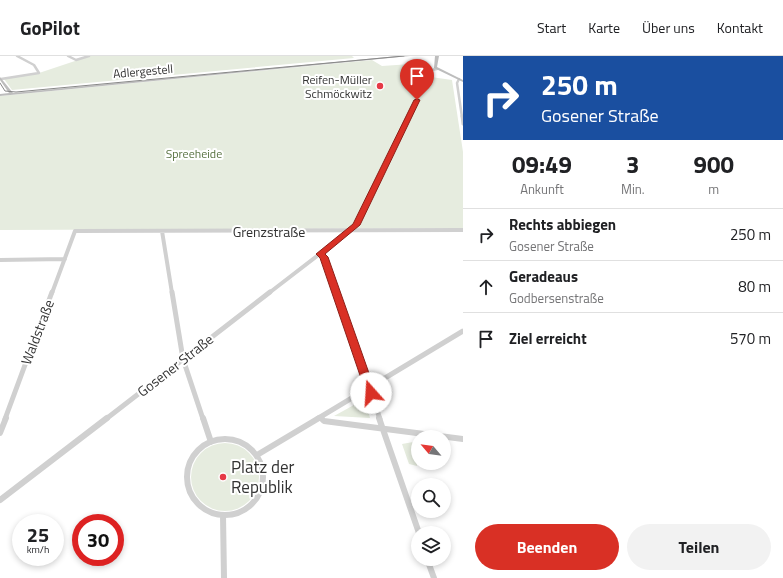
<!DOCTYPE html>
<html lang="de">
<meta charset="utf-8">
<style>
body{margin:0;font-family:"Titillium Web",sans-serif;background:#f2f2f2;color:#202124;height:100vh;display:flex;flex-direction:column;font-size:15px;white-space:nowrap}
*{box-sizing:border-box;margin:0}
p{font-size:13px;color:#757577}
.icon{flex:none;width:22px;height:22px;fill:none;stroke:currentColor;stroke-width:2;stroke-linecap:round;stroke-linejoin:round}
.map{position:relative;flex:1;overflow:hidden}
.sheet{display:flex;flex-direction:column;background:#fff;width:320px}
.sheet>*{flex:none}
.guide{background:#1a4fa0;color:#fff;overflow:hidden}
.needle{width:26px;rotate:299deg}
.controls{position:absolute;left:411px;top:374px;display:grid;gap:8px}
.controls a{display:grid;place-items:center;width:40px;height:40px;border-radius:50%;background:#fff;box-shadow:0 2px 6px #0003;font-size:20px}
.speed{position:absolute;left:12px;top:458px;display:flex;gap:8px;font-size:20px;font-weight:700;text-align:center}
.speed>*{display:grid;place-content:center;width:52px;height:52px;border-radius:50%;background:#fff;box-shadow:0 2px 6px #0003;line-height:1}
.speed small{font-size:10px;font-weight:400}
.speed .limit{border:6px solid #d22;background:#fff;color:#111}
.pin{position:absolute;display:grid;place-items:center;width:34px;height:34px;color:#fff;margin:-41px -17px;border-radius:50% 50% 50% 0;rotate:-45deg;box-shadow:0 0 4px #0007}
.pin .icon{rotate:45deg}
.me{position:absolute;width:44px;margin:-22px;rotate:341deg;stroke-linejoin:round;filter:drop-shadow(0 0 3px #0008)}
.turn{display:flex;align-items:center;gap:14px;height:84px;padding:0 12px;font-size:18px}
.turn .icon{width:52px;height:52px;stroke-width:2.5}
.turn b{display:block;font-size:28px;line-height:34px}
.eta{display:flex;justify-content:space-evenly;align-items:center;height:68px;text-align:center}
.eta b{font-size:24px;font-weight:700;line-height:28px}
.action{display:flex;gap:8px;margin-top:auto;padding:8px 12px}
.action a{flex:1;height:46px;border-radius:24px;background:#d93025;color:#fff;font-size:16px;font-weight:700;line-height:46px;text-align:center}
.action a+a{background:#f2f2f2;color:#202124}
ul{padding:0;list-style:none}
li{display:flex;align-items:center;gap:12px;height:52px;padding:0 12px;border-top:1px solid #e0e0e0}
li div{flex:1}
li b{display:block;font-size:15px}
li em{font-style:normal}
header{display:flex;align-items:center;gap:24px;box-sizing:border-box;height:56px;padding:0 20px;background:#fff;border-bottom:1px solid #e0e0e0}
header strong{font-size:19px}
nav{display:flex;gap:22px;margin-inline-start:auto;font-size:14px}
main{display:flex;flex:1;min-height:0}
.map>svg:first-child{display:block}
.green{fill:#e6ecdf}
.lines{fill:none;stroke-linecap:round;stroke-linejoin:round}
.street-far4{stroke:#d0d0d0;stroke-width:2.5}
.street-far3{stroke:#d0d0d0;stroke-width:3}
.street-far2{stroke:#d0d0d0;stroke-width:4}
.street-far1{stroke:#d0d0d0;stroke-width:5}
.street{stroke:#d0d0d0;stroke-width:6}
.secondary{fill:#bdbdbd;fill-rule:evenodd}
.tram{stroke:#888;stroke-width:1}
.route{fill:#d93025;stroke:#8d1f18}
.poi-dot{fill:#e63946;stroke:#fff;stroke-width:1.5}
.labels{text-anchor:middle;dominant-baseline:central;stroke-width:4;stroke-linejoin:round;paint-order:stroke}
.far-street-label{font-size:12px;fill:#333;stroke:#fff}
.far-poi-label{font-size:12px;fill:#333;stroke:#fff;text-anchor:end}
.far-park-label{font-size:12px;fill:#56703f;stroke:#fff}
.street-label{font-size:14px;fill:#333;stroke:#fff}
.near-poi-label{font-size:17px;fill:#333;stroke:#fff;text-anchor:start}
</style>
<header>
<strong>GoPilot</strong>
<nav><a>Start</a><a>Karte</a><a>Über uns</a><a>Kontakt</a></nav>
</header>
<main>
<div class="map">
<svg width="463" height="522" viewBox="0 0 463 522">
<rect width="100%" height="100%" fill="#fff"/>
<!-- green -->
<path class="green" d="M90 0H352L354 2 12 34 4 23 39 17Z
M372 4 382 10 411 8 409 11 426 14 424 20 452 24 463 96V172L0 174V40Z
M365 344 370 362 334 360 363 344Z
M413 386 418 388 417 410 409 408 402 388Z
M191 421a34 34 0 1 1 68 0a34 34 0 1 1-68 0Z"/>
<g class="lines">
<!-- street-far4 -->
<path class="street-far4" d="M68 0 76 4 89 0
M1 23 39 17 34 9 17 0
M459 23 457 27 462 61
M408 61 431 14 437 13"/>
<!-- street-far3 -->
<path class="street-far3" d="M462 60 463 68
M371 139 409 60"/>
<!-- street-far2 -->
<path class="street-far2" d="M162 175 172 237
M320 198 324 201 336 237
M0 204 65 203
M52 237 75 175 463 174
M269 237 356 170 372 138"/>
<!-- street-far1 -->
<path class="street-far1" d="M172 236 183 303 203 363
M336 236 380 363
M321 361 322 363
M5 363 52 236
M106 363 270 236
M317 363 463 275"/>
<!-- street -->
<path class="street" d="M203 362 211 386
M321 362 324 365 463 383
M379 362 419 477
M0 377 6 362
M187 421a38 38 0 1 1 76 0a38 38 0 1 1-76 0Z
M257 399 319 362
M0 444 107 362
M223 459 224 522
M427 503 434 522"/>
<!-- secondary -->
<path class="secondary" d="M398 0H410L0 40V38L9 37 0 24V21L13 37Z
M435 0H439L437 11 463 24V26L434 12Z"/>
<!-- tram -->
<path class="tram" d="M0 27 5 35 16 36 404 0"/>
</g>
<!-- route -->
<path class="route" d="M417 43 420 44 360 169 325 198 328 201 376 337 375 341H367L366 337 320 202 316 198 353 168 414 44Z"/>
<!-- markers -->
<g class="poi-dot">
<circle cx="380" cy="30" r="4"/>
<circle cx="223" cy="421" r="4"/>
</g>
<g class="labels">
<!-- far-street labels -->
<g class="far-street-label">
<text transform="translate(143 15) rotate(-5)">Adlergestell</text>
</g>
<!-- far-poi labels -->
<g class="far-poi-label">
<text x="372" y="23">Reifen-Müller<tspan x="372" dy="14">Schmöckwitz</tspan></text>
</g>
<!-- far-park labels -->
<g class="far-park-label">
<text x="194" y="97">Spreeheide</text>
</g>
<!-- street labels -->
<g class="street-label">
<text x="269" y="175">Grenzstraße</text>
<text transform="translate(37 276) rotate(-69)">Waldstraße</text>
<text transform="translate(175 309) rotate(-38)">Gosener Straße</text>
</g>
<!-- near-poi labels -->
<g class="near-poi-label">
<text x="231" y="411">Platz der<tspan x="231" dy="20">Republik</tspan></text>
</g>
</g>
</svg>
<div class="controls">
<a><svg class="needle" viewBox="-14 -14 28 28"><path d="M0-13l5 13h-10z" fill="#e53935"/><path d="M0 13l5-13h-10z" fill="#757577"/></svg></a>
<a><svg class="icon" aria-label="search" viewBox="0 0 24 24"><circle cx="10" cy="10" r="6"/><path d="M15 15l6 6"/></svg></a>
<a><svg class="icon" aria-label="layers" viewBox="0 0 24 24"><path d="M12 4l9 5-9 5-9-5zM3 14l9 5 9-5"/></svg></a>
</div>
<div class="speed"><div>25<small>km/h</small></div><div class="limit">30</div></div>
<div class="pin" style="left:417px;top:44px;background:#d93025"><svg class="icon" aria-label="arrive" viewBox="0 0 24 24"><path d="M6 21V4h12l-3 4 3 4H6"/></svg></div>
<svg class="me" style="left:371px;top:337px" viewBox="-20 -20 40 40"><circle r="19" fill="#fff"/><path d="M0-13L10 11 0 6-10 11z" fill="#d93025"/></svg>
</div>
<section class="sheet">
<div class="guide">
<div class="turn"><svg class="icon" aria-label="right" viewBox="0 0 24 24"><path d="M7 20v-9h11M14 6l5 5-5 5"/></svg><div><b>250 m</b>Gosener Straße</div></div>
</div>
<div class="eta">
<div><b>09:49</b><p>Ankunft</p></div>
<div><b>3</b><p>Min.</p></div>
<div><b>900</b><p>m</p></div>
</div>
<ul>
<li><svg class="icon" aria-label="right" viewBox="0 0 24 24"><path d="M7 20v-9h11M14 6l5 5-5 5"/></svg><div><b>Rechts abbiegen</b><p>Gosener Straße</p></div><em>250 m</em></li>
<li><svg class="icon" aria-label="ahead" viewBox="0 0 24 24"><path d="M12 20V5M6 11l6-6 6 6"/></svg><div><b>Geradeaus</b><p>Godbersenstraße</p></div><em>80 m</em></li>
<li><svg class="icon" aria-label="arrive" viewBox="0 0 24 24"><path d="M6 21V4h12l-3 4 3 4H6"/></svg><div><b>Ziel erreicht</b></div><em>570 m</em></li>
</ul>
<div class="action"><a>Beenden</a><a>Teilen</a></div>
</section>
</main>
